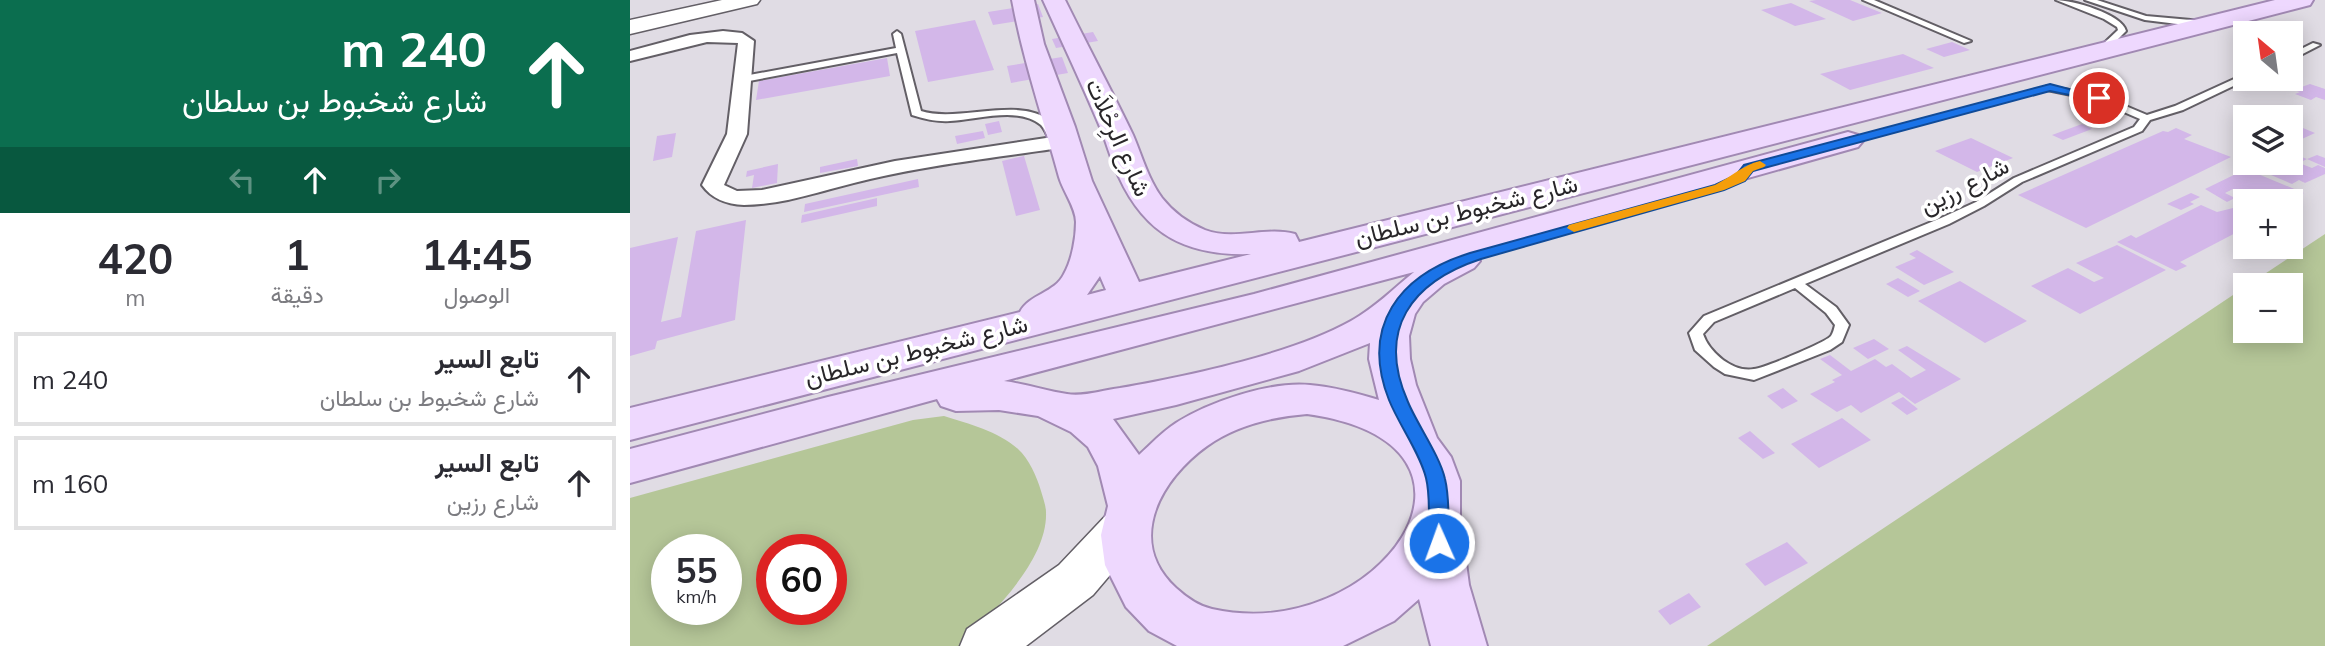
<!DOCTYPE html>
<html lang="ar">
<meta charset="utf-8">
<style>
body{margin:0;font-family:Mulish,Vazirmatn,sans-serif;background:#f2f2f3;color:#2b2b33;direction:rtl;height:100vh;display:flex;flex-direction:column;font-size:26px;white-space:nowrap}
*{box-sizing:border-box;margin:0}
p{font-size:23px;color:#7c7c81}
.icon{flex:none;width:38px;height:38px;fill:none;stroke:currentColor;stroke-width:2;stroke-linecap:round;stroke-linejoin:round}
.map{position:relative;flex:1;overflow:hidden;direction:ltr}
.details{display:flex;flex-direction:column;background:#fff;width:630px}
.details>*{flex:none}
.banner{background:#0b6e4f;color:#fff;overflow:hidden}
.needle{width:46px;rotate:331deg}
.fabs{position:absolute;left:1603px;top:21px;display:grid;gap:14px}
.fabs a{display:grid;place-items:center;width:70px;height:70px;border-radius:0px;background:#fff;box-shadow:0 4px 18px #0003;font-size:35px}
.speed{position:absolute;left:21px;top:534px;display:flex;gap:14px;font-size:35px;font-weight:700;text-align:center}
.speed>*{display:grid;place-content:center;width:91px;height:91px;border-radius:50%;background:#fff;box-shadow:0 4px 18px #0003;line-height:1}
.speed small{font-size:18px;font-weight:400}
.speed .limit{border:10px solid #d22;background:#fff;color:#111}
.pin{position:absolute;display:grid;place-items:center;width:60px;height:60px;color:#fff;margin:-30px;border:4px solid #fff;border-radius:50%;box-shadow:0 2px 7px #0007}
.me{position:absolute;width:77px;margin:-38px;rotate:358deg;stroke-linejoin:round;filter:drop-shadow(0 0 5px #0008)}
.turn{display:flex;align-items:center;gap:24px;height:147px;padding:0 28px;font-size:32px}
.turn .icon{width:91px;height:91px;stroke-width:2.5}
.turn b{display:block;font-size:49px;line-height:60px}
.lanes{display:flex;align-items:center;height:66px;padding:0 28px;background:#0003;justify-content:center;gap:35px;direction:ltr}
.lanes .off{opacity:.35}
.eta{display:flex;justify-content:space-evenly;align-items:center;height:119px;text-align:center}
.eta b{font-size:42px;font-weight:700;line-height:49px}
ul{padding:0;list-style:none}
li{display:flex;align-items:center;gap:21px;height:94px;margin:0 14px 10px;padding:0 14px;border:4px solid #e1e1e2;border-radius:0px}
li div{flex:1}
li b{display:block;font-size:26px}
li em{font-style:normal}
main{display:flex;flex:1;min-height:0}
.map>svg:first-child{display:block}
.green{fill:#b5c698;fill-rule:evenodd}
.building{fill:#d3b7e9}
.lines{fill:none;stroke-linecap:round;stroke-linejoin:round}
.lane-casing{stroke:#635f66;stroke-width:4}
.street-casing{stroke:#635f66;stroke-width:4}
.secondary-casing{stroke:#635f66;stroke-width:3}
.primary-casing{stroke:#a189b3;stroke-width:4}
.lane{fill:#fff;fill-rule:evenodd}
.street{fill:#fff;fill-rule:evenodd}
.secondary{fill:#fff;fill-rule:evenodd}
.primary{fill:#eed8fe;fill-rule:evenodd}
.route{fill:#1a73e8;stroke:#114b97;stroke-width:2}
.slow{fill:#f59e0b}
.labels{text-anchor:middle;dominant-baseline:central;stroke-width:7;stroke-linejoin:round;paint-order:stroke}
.street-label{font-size:24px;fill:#282629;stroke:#fff}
</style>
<main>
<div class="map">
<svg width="1695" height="646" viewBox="0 0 1695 646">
<rect width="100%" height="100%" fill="#e0dce4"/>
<!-- green -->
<path class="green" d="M1695 234V646H1077L1615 287V331H1661V285H1618Z
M314 416C339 424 368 431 388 449 399 459 407 477 411 491 413 498 416 506 416 512 418 561 361 614 330 646H0V498L283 420ZM37 550H96V609H37ZM142 550H201V609H142Z"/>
<!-- building -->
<path class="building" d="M1186 0H1220L1252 13 1223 21 1179 1Z
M1161 3 1196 19 1165 26 1131 10Z
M408 4 413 17 363 25 358 12Z
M345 20 364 70 298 82 285 31Z
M463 32 468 41 426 48 422 39Z
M1322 42 1340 50 1314 57 1296 49Z
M1273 54 1304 68 1220 90 1190 74Z
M432 57 438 73 381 83 377 66Z
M257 58 260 76 126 100 129 81Z
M1680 84 1695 89V100L1686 97 1681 100 1665 94 1670 92 1663 90Z
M369 121 372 132 358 135 355 124Z
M1452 124 1462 129 1433 140 1422 135Z
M1546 128 1562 135 1554 139 1601 157 1456 228 1388 195 1533 131 1538 132Z
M1673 128 1685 133 1661 144V134Z
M353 131 355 138 327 144 325 136Z
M46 133 42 157 23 161 27 136Z
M1341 138 1383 158 1347 172 1305 151Z
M1661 153 1677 159 1687 155 1695 158V167L1677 159 1669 163 1682 168 1688 165 1695 168V174L1675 183 1669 180 1662 184 1620 166 1635 163 1650 169 1655 167 1645 163H1661Z
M394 156 410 210 386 216 372 161Z
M227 159 228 166 190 173V167Z
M148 164 147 183 122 188 124 175 116 177 117 171Z
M1616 169 1674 193 1658 201H1632L1603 189 1595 193 1605 198 1597 202 1575 189Z
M288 179 289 187 174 212 175 204Z
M1561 193 1570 197 1560 202 1564 204 1551 210 1537 204Z
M247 198V206L171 223 172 215Z
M1571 205 1587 212 1607 207 1615 209V221L1611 223 1615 225V228L1550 262 1557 266 1546 271 1487 242 1501 235 1506 238Z
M116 220 105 320 27 341 25 349 0 356V248L48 237 31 322 51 317 66 231Z
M1487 245 1536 270 1450 314 1401 286 1438 268 1464 282 1474 278 1446 263Z
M1287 250 1324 272 1294 285 1265 267 1286 258 1279 254Z
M1268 278 1290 291 1278 297 1256 284Z
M1330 281 1397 321 1355 343 1288 301Z
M1244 339 1259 349 1238 359 1223 348Z
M1277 346 1331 379 1285 404 1269 392 1231 413 1221 405 1207 412 1180 394 1205 382 1202 380 1212 375 1190 359 1200 355 1221 371 1245 359 1256 367 1262 364 1281 378 1296 370 1268 350Z
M1153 388 1168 401 1152 409 1137 396Z
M1273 397 1288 409 1277 415 1261 403Z
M1212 418 1241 440 1189 468 1161 444Z
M1120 431 1145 453 1133 459 1108 438Z
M1157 542 1178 563 1135 586 1115 564Z
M1059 593 1071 607 1040 625 1028 611Z"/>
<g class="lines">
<defs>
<path id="lane" d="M1233 0H1244L1341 41 1334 43Z
M1426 0C1442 0 1492 14 1496 31L1475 52H1469V48L1488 30 1487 27 1474 19Z
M1455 0H1467L1516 16 1572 21 1576 24 1572 27 1515 20Z
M267 31 271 34 291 111C328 123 391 95 421 122 425 126 426 132 428 137L427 139H419C417 135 415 129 411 125 388 106 347 120 320 121 307 122 295 119 282 115L267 53 114 82 109 79 114 76 266 48 263 34Z
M1683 43 1690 45 1661 60V54Z
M1615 74V79H1618L1553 110 1520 120 1512 131 1392 182 1354 206 1319 224 1175 284 1206 307 1219 325 1212 342 1200 350 1124 380 1095 374 1084 367 1065 350 1059 333 1074 316 1311 218 1346 202 1384 178 1504 127 1510 119 1466 100 1417 90V86L1472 96 1517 115 1545 106ZM1165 288 1196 313 1205 325C1204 329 1203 333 1201 336 1196 342 1135 368 1124 369 1103 373 1079 352 1073 334L1084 322Z"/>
<path id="street" d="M93 31 112 33 124 41 117 134 94 185 107 191 132 190 265 161 436 135 443 137 446 141 443 145 436 147C371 157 304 164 240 179 199 188 156 205 114 205 96 204 82 199 72 185L97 134 108 43 77 42 0 61V51L60 35Z"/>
<path id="secondary" d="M92 0H130L127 4 0 34V20Z
M498 503 514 509 521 522 514 535 463 595 396 646H330L337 629 429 565 482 509Z"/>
<path id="primary" d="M382 0H404L414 44 445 127 462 181 509 282 621 254C558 256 516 236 489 177 481 161 477 143 470 127 452 84 432 42 413 0H435C457 45 481 89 503 135 512 156 518 179 532 198 543 212 558 223 575 230 604 241 636 226 665 234L669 242 1645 0H1683L1680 5 0 440V408L390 312C399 294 425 293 434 274 442 260 446 238 446 222 446 208 433 191 429 177 413 118 393 60 382 0ZM470 276 476 290 457 295Z
M1218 132 1228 135 1233 141 1228 147 845 255 850 261 844 268 814 284 793 302 785 314 779 336 780 359 786 385 807 438 821 457 830 481V518L839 585 857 646H801L789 599 764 621 713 646H547L519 631 496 607 475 565 471 535 478 506 468 466 458 447 441 432 408 416 369 410 326 411 311 406 307 399 0 483V449L198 397 624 294ZM784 272C763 289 746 307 721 321 662 354 558 376 490 388 474 390 453 397 437 394 416 391 396 384 374 381ZM740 343 739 359 749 400C726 393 704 387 680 385 640 381 579 402 546 423 532 432 521 444 509 455L483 419 546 405 669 371ZM677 414C892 444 748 646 582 609 568 606 556 597 546 588 495 541 531 479 577 446 607 425 641 417 677 414Z"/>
</defs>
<!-- lane casing -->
<use href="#lane" class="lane-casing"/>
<!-- street casing -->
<use href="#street" class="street-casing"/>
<!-- secondary casing -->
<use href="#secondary" class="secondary-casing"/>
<!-- primary casing -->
<use href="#primary" class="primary-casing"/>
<!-- lane -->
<use href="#lane" class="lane"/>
<!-- street -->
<use href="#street" class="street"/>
<!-- secondary -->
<use href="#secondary" class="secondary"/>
<!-- primary -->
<use href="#primary" class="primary"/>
</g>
<!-- route -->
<path class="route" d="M1420 84 1474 98 1469 101 1420 91 1123 171 1115 181 1094 190 851 259C781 282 746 330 778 402 787 424 810 456 815 479 820 499 818 522 819 543L816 549 809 551 802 549 799 543C798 522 801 498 796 478 790 453 769 425 759 400 730 326 769 275 840 253L1085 185 1106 175 1114 165Z"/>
<!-- slow -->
<path class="slow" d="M1130 161 1136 165 1134 167 1123 171 1115 181 1094 190 944 232 937 228 939 225 1085 185C1101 177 1113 165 1130 161Z"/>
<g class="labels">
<!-- street labels -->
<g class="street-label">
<text transform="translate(489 137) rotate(66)">شارع الرِحْلاَت</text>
<text transform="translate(1334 185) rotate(-27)">شارع رزين</text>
<text transform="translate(836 210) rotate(-14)">شارع شخبوط بن سلطان</text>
<text transform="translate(286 350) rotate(-14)">شارع شخبوط بن سلطان</text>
</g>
</g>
</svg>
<div class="fabs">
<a><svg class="needle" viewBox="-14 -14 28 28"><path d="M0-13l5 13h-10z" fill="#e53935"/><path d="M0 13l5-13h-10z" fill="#7c7c81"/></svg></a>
<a><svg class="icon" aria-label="layers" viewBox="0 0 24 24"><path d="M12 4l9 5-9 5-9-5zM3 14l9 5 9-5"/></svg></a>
<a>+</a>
<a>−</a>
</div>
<div class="speed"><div>55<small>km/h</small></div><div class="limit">60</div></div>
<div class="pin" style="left:1469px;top:98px;background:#d93025"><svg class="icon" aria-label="arrive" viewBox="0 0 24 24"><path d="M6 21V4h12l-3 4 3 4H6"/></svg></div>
<svg class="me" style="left:809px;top:543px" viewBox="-20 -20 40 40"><circle r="17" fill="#1a73e8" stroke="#fff" stroke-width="3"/><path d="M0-11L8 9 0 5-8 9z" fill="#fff"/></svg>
</div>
<section class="details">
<div class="banner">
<div class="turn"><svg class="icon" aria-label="ahead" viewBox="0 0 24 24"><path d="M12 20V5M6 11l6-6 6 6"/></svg><div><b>240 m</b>شارع شخبوط بن سلطان</div></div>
<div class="lanes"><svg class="icon off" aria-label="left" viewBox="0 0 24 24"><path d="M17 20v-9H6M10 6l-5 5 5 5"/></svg><svg class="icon" aria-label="ahead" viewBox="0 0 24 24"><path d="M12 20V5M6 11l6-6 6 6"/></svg><svg class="icon off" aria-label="right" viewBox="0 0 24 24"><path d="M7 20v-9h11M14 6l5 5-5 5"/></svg></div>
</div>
<div class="eta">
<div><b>14:45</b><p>الوصول</p></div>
<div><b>1</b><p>دقيقة</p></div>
<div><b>420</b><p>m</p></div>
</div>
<ul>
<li><svg class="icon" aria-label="ahead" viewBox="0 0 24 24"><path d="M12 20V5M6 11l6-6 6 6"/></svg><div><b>تابع السير</b><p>شارع شخبوط بن سلطان</p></div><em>240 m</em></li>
<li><svg class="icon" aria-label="ahead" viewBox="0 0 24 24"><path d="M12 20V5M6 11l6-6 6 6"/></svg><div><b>تابع السير</b><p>شارع رزين</p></div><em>160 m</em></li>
</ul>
</section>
</main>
